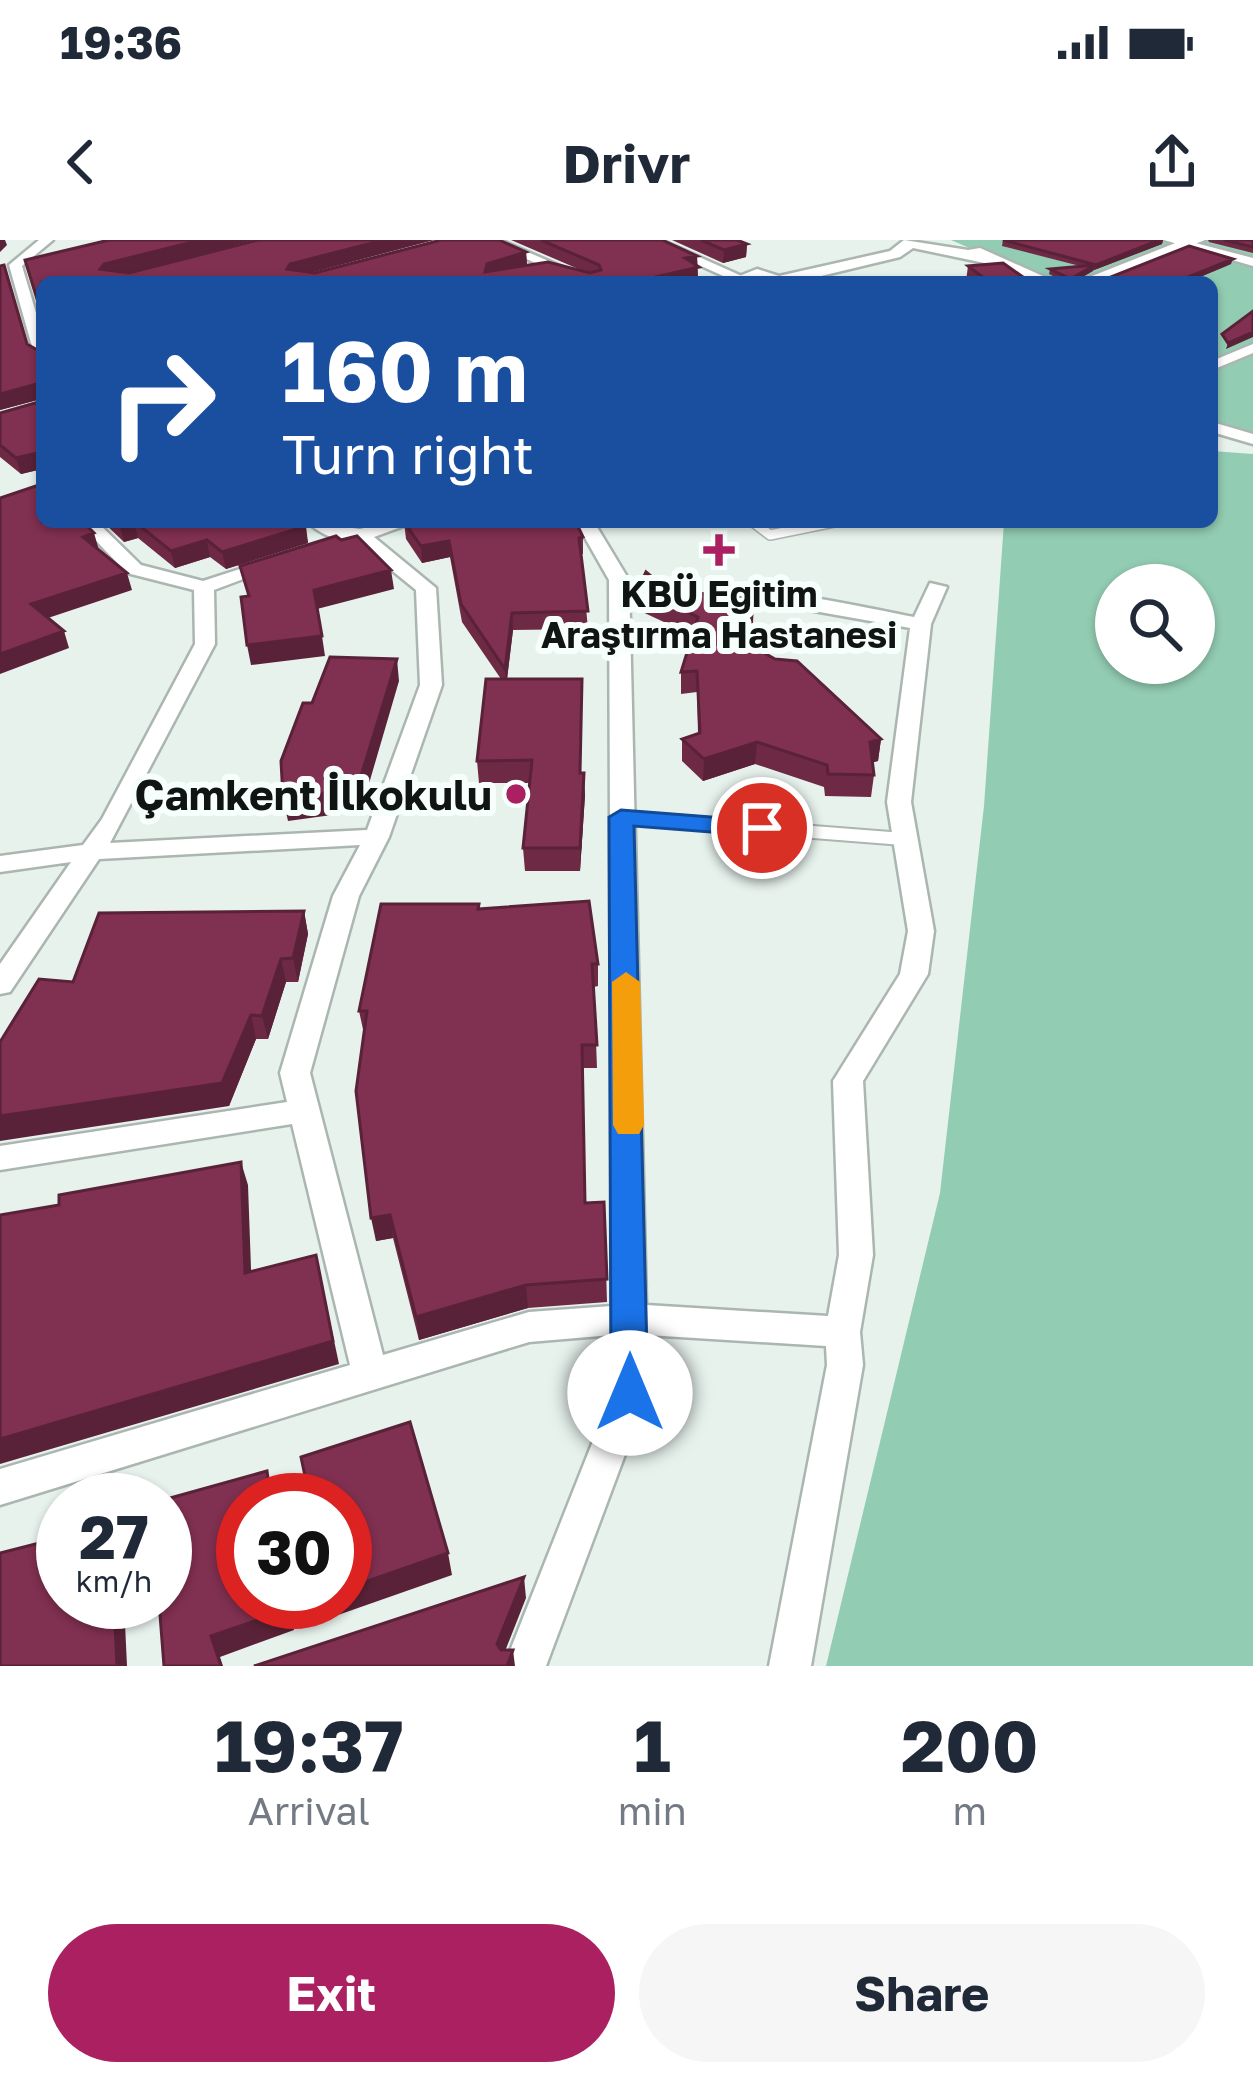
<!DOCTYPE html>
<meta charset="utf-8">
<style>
body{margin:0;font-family:"Golos Text",sans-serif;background:#f6f6f7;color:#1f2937;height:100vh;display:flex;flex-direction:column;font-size:45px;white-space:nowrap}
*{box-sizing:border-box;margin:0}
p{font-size:39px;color:#747a83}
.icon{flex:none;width:66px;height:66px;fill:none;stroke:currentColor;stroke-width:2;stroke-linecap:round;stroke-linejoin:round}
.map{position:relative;height:1426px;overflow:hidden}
.side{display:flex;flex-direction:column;background:#fff;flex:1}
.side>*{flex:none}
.hud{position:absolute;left:36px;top:36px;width:1182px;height:252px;border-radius:18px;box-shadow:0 3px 9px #0004;background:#1a4fa0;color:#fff;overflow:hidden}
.buttons{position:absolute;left:1095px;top:324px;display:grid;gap:24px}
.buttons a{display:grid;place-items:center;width:120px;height:120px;border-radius:50%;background:#fff;box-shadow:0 3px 9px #0004;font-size:60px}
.speed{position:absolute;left:36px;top:1233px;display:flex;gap:24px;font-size:60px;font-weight:700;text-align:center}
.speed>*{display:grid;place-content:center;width:156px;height:156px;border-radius:50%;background:#fff;box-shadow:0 3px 9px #0004;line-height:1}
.speed small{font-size:30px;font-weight:400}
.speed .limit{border:18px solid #d22;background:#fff;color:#111}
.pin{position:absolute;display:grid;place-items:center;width:102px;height:102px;color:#fff;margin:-51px;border:6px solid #fff;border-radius:50%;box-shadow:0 3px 12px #0007}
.me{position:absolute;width:132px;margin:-66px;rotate:0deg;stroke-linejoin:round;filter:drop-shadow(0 0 9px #0008)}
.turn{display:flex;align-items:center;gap:42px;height:252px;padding:0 48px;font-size:54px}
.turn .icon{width:156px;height:156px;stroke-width:2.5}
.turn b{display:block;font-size:84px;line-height:102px}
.eta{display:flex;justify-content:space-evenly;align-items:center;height:204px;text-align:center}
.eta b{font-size:72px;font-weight:700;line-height:84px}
.cta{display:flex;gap:24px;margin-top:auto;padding:24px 48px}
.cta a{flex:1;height:138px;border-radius:72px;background:#ab2061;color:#fff;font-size:48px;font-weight:700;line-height:138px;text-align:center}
.cta a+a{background:#f6f6f7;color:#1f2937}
.status{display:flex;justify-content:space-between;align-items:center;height:84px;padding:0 60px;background:#fff;direction:ltr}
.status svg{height:33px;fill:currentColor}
header{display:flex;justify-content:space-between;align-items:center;height:156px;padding:0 48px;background:#fff;font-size:54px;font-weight:700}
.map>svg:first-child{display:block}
.green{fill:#92ccb2;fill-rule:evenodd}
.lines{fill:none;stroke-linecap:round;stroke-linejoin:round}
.service-far1-casing{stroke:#acb6b1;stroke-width:12}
.service-casing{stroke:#acb6b1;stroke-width:16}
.minor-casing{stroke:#acb6b1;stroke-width:5}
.tertiary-casing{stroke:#acb6b1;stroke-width:5}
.service-far1{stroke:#fff;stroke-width:9}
.service{stroke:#fff;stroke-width:12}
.minor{fill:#fff;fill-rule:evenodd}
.tertiary{fill:#fff;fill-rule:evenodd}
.wall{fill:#6e2945}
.shaded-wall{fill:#5a2238}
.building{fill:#803050;stroke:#5a2238;stroke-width:3}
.route{fill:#1a73e8;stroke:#114b97;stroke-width:3}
.slow{fill:#f59e0b}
.poi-dot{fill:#ab2061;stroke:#f6fffb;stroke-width:4.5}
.labels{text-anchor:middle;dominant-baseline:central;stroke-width:12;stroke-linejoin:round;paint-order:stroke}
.far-poi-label{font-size:36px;font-weight:bold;fill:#101412;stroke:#f6fffb}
.poi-label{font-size:42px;font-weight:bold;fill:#101412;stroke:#f6fffb;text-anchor:end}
</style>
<div class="status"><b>19:36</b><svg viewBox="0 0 49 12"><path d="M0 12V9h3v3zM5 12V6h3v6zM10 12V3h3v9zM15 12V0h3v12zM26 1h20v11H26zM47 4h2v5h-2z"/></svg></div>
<header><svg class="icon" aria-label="back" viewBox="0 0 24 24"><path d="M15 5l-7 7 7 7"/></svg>Drivr<svg class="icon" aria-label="share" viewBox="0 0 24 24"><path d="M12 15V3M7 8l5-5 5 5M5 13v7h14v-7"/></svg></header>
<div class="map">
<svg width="1253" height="1426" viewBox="0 0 1253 1426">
<rect width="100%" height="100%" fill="#e7f2ed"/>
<!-- green -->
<path class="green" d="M951 0H1253V199L1212 187V42H1048Z
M1212 211 1253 214V1426H826L940 953 984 566 1004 282H1212ZM1116 345H1194V423H1116Z"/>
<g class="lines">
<defs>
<path id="service-far1" d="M667 282H686
M753 282 770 295 834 282"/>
<path id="service" d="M621 577 903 599"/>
<path id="minor" d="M39 0H53L22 26 42 93V121L35 117 9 25Z
M483 0H500L597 42H579Z
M644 0H661L744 37 732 40Z
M1164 0H1184L1253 18V26Z
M1253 104V113L1212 130V121Z
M1212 182 1253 194V204L1212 192Z
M78 282H97L141 325 203 341 274 318 283 324 214 350 215 404 110 603 367 590 420 445 416 350 357 302C344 304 318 294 308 282L360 289 386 282H415L374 297 436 348 442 445 389 597 359 656 310 833 383 1115 529 1072 612 1066 609 340 576 282H594L629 340 646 1065 828 1076 839 1015 833 841 900 734 908 691 887 562 910 388 769 363 718 362 708 356C735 337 876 370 914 377L930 343 947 347 931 384 911 562 934 691 928 734 863 841 873 1015 860 1092 863 1125 811 1426H769L827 1125 826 1106 647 1095 648 1153 546 1426H504L612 1153V1095L529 1102 0 1265V1229L350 1125 292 884 0 930V906L287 862 280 833 333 656 360 605 99 619 10 752 0 754V724L71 622 0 632V616L83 605 102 579 195 404 194 350 127 333Z"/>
<path id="tertiary" d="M904 0 968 10 980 8 1056 42H1034L994 25 913 8 900 17 796 42H724L757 29 779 36 890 11Z
M1183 0H1205L1100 42H1077Z"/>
</defs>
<!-- service-far1 casing -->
<use href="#service-far1" class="service-far1-casing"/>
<!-- service casing -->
<use href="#service" class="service-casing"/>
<!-- minor casing -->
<use href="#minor" class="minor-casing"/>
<!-- tertiary casing -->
<use href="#tertiary" class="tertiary-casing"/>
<!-- service-far1 -->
<use href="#service-far1" class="service-far1"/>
<!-- service -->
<use href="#service" class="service"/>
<!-- minor -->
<use href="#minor" class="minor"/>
<!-- tertiary -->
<use href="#tertiary" class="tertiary"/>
</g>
<!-- wall -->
<path class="wall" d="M109 0H253L127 33H129L258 0H434L311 32 315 33 441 0H499L526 12 527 25 524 26 548 22 583 31 511 0H662L697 16 698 40 690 42H42V77L25 20Z
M672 0H737L747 4 746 17 723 23Z
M1003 0H1163L1162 4 1094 30 1080 38 1101 41 1231 24 1188 42H1065L1049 34 1050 29 1080 26 1002 6Z
M1208 0H1253V13L1209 2Z
M968 26 1030 42H967L966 41Z
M42 84V229L21 234 0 217V173L42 161 41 159 0 170 27 104 39 111Z
M103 282H304L308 303 226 329 210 317 175 328 138 298 124 302Z
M404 282 583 297V314H581L588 389 513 390 507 439 581 533 585 555 580 631H525L523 608 530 543H479L477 521 501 439 462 382 450 317 422 323 406 299Z
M664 347 753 383 744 402 881 499 878 521 872 522 874 535 871 557 825 556 824 547 755 524 703 541 682 521V499L698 494 697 452 681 454V432L692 395 638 370V349Z
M479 669 598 724V746L594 747 597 828H583L585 963 604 962 607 1062 528 1068 419 1100 393 998 376 1001 364 794 359 771Z
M304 671 308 694 298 742H286L268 799H256L229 866 73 742Z"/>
<!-- shaded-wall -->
<path class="shaded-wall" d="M0 0H5L7 5 0 12Z
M201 0H253L107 38 100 29 104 24Z
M384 0H433L292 38 287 29 290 24Z
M1159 0H1163L1162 4 1094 30 1096 25Z
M747 4 746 17 723 23 724 10Z
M526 12 527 25 486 42 487 24Z
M697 16 698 40 690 42H634L685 18Z
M1233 19 1231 24 1188 42H1176Z
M1095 25 1093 31 1076 41 1074 37Z
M1253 92V97L1226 109 1228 103Z
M37 144 41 159 0 170V154Z
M42 212V229L21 234 16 218Z
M134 282 138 298 124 302 120 286Z
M306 286 308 303 226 329 222 312Z
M94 293 99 310 83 297Z
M207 300 210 317 175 328 171 311Z
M449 301 450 317 422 323 421 306Z
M391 330 394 349 317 369 314 350Z
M127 333 132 350 36 382 31 364Z
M754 362 753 383 736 419 737 398Z
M512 373 513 390 506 447 505 429Z
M64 391 69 408 0 434V414Z
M322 396 325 416 251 425 247 405Z
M397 419 399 441 361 571 288 581 283 558Z
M881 499 878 521 867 524 870 502Z
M757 502 755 524 703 541 704 519Z
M584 533 585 555 580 631V608Z
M304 671 308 694 298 742 293 718Z
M281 719 286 742 268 799 262 776Z
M251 775 256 799 229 866 0 901V876Z
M241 922 248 945 252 1056 245 1033Z
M390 975 393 998 376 1001 371 978Z
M316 1015 339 1124 0 1224V1199Z
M526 1045 528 1068 419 1100 416 1077Z
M267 1231 274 1253 275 1260H271Z
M448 1313 452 1335 338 1375 334 1362H345V1349Z
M524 1337 526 1358 500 1424 497 1404Z
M114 1362H124L127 1426H117Z
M286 1362H290L294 1390 220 1417 223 1426H221L211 1396Z
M513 1410 515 1426H507Z"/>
<!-- building -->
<path class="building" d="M109 0H201L104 24 100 29 129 33 258 0H384L290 24 287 29 315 33 441 0H499L526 12 487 24 485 32 548 22 590 33 601 30 599 25 541 0H662L697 16 685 18 699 27 634 42H42V75L25 20Z
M701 0H737L747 4 724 10Z
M1003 0H1159L1096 25Z
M1224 0H1253V7Z
M1189 6 1233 19 1176 42H1077L1050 29 1095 25 1074 37 1101 41Z
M1003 23 1030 42H989L968 26Z
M4 25 27 104 39 111 42 84V148L37 144 0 154V26Z
M1253 71V92L1228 103 1222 94Z
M42 154V212L16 218 0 205V173L42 161Z
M39 245 42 247V282H83L94 293 83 297 127 333 31 364 64 391 0 414V258Z
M135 282H304L306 286 222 312 207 300 171 311Z
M404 282H576L583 297 579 298 588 371 512 373 505 429 461 364 449 301 421 306Z
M336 296 341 300 357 296 391 330 314 350 322 396 247 405 241 357 249 356 240 326Z
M646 332 664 347H684L703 354 715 348 744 345 754 362 737 398 775 419 797 421 881 499 870 502 874 535 828 534 827 525 757 502 704 519 682 499 700 493 697 431 681 432 698 377 638 349Z
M330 417 397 419 357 549 283 558 281 521 303 463H312Z
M486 439H582L580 533H584L580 608H523L532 520 477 521Z
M589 661 598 724H592L597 805H582L585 963 604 962 607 1039 526 1045 416 1077 390 975 371 978 356 851 367 771H359L381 664H479L478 669Z
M304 671 293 718 281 719 262 776 251 775 222 843 0 876V802L39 739 73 742 99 673Z
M241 922 245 1033 316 1015 333 1101 0 1199V975L59 965V955Z
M410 1182 448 1313 345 1349V1260H310L301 1217Z
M267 1231 271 1260H243V1362H286L287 1370 211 1396 221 1426H164L159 1362H165V1260H163Z
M63 1297V1362H114L117 1426H0V1313Z
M524 1337 497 1404 501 1410H513L507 1426H254Z"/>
<!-- route -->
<path class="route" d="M621 570 762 581 774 588 762 596 634 586 648 1153 643 1164 630 1169 617 1164 611 1153 609 577Z"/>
<!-- slow -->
<path class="slow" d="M626 732 640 742 644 885 639 894H618L613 885 612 742Z"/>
<!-- markers -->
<g class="poi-dot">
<path d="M713 292h12v12h12v12h-12v12h-12v-12h-12v-12h12z"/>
<circle cx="516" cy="554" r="12"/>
</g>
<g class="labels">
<!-- far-poi labels -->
<g class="far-poi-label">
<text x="719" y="353">KBÜ Eğitim<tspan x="719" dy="41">Araştırma Hastanesi</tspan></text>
</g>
<!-- poi labels -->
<g class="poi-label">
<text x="492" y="554">Çamkent İlkokulu</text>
</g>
</g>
</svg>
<div class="buttons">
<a><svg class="icon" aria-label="search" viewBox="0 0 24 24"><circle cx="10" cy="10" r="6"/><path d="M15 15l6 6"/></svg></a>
</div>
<div class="speed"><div>27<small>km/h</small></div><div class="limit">30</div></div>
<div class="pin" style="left:762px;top:588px;background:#d93025"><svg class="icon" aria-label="arrive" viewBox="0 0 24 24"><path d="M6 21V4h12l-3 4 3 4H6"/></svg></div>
<svg class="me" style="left:630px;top:1153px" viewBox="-20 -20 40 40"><circle r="19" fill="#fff"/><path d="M0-13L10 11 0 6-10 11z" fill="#1a73e8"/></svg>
<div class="hud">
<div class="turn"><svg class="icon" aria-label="right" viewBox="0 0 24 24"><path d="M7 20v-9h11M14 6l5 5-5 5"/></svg><div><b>160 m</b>Turn right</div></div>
</div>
</div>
<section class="side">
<div class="eta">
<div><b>19:37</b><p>Arrival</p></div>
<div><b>1</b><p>min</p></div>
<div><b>200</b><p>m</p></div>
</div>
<div class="cta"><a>Exit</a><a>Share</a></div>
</section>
